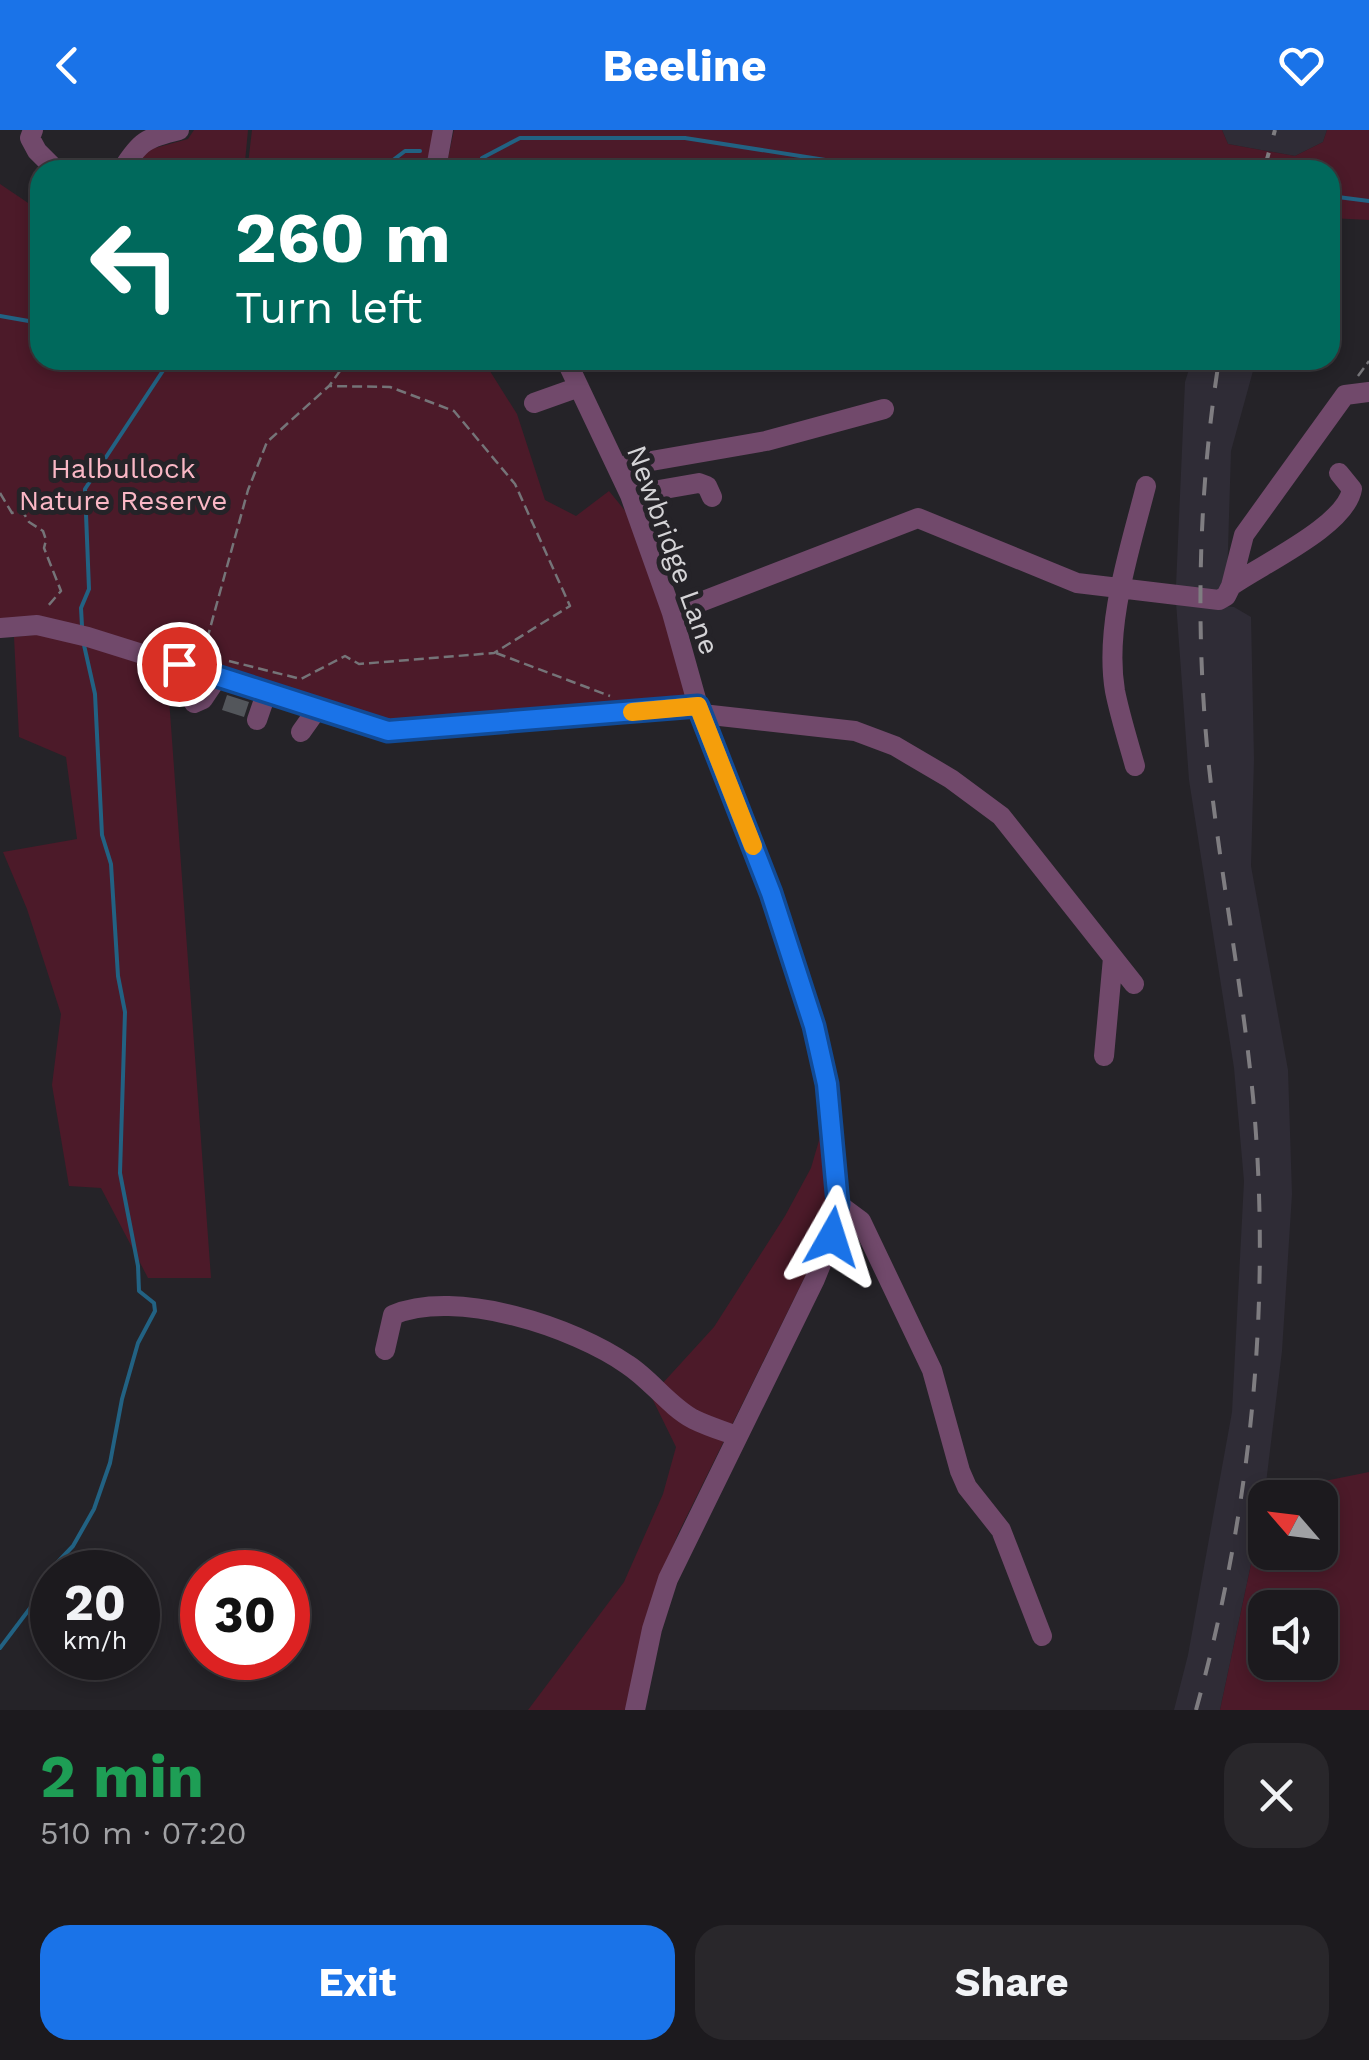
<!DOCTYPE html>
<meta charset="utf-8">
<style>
body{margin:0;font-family:"Work Sans",sans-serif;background:#29272b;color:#f1f3f6;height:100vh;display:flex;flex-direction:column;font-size:38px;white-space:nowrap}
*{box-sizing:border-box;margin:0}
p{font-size:32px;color:#a0a1a4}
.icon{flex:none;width:55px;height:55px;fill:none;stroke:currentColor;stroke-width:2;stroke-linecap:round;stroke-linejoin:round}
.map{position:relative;height:1580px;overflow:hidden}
.details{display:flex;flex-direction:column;background:#1c1a1e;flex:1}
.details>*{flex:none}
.guide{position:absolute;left:30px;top:30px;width:1310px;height:210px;border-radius:30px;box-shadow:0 5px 15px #0003,0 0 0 2px #3a383c;background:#00695c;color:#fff;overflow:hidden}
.needle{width:65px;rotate:298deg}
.controls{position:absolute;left:1248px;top:1350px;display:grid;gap:20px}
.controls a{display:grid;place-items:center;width:90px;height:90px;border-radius:20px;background:#1c1a1e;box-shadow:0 5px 15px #0003,0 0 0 2px #3a383c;font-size:50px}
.speed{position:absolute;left:30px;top:1420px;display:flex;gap:20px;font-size:50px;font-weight:700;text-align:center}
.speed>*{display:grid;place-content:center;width:130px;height:130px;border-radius:50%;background:#1c1a1e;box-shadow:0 5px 15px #0003,0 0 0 2px #3a383c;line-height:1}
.speed small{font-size:25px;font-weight:400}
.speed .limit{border:15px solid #d22;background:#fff;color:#111}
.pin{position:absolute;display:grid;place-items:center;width:85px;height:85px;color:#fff;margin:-42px;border:5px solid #fff;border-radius:50%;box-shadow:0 2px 10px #0007}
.me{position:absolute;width:110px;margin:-55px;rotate:6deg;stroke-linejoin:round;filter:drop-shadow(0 0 8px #0008)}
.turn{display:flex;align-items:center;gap:35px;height:210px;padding:0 40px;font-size:45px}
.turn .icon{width:130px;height:130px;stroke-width:2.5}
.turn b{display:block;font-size:70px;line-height:85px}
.round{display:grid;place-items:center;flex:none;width:105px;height:105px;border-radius:30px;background:#29272b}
.head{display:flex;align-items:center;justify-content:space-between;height:170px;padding:0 40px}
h1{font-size:60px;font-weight:700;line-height:75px;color:#1e9e55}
.button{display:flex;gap:20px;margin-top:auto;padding:20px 40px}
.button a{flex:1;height:115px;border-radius:30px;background:#1a73e8;color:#fff;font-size:40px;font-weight:700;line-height:115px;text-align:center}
.button a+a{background:#29272b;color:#f1f3f6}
header{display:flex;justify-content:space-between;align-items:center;height:130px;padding:0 40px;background:#1a73e8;color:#fff;font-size:45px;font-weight:700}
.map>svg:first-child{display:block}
.built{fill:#2f2c36}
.green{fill:#4c1a29;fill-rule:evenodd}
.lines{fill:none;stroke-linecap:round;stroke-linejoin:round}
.stream{stroke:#226283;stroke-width:4}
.building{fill:#53565b}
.path{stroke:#757478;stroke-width:2.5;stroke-dasharray:10 5;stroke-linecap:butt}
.minor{stroke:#71496b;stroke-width:20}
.rail{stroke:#7f7d81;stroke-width:4;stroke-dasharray:18 18;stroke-linecap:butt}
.route-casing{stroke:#114b97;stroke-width:25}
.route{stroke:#1a73e8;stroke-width:18}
.slow{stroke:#f59e0b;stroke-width:18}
.labels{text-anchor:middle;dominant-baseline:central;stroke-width:10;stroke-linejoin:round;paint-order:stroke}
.park-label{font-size:28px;fill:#fab7c5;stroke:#252328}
.street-label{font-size:28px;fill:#d5d4d7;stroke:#252328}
</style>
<header><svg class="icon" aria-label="back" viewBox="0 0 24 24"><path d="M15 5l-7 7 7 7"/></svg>Beeline<svg class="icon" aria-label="heart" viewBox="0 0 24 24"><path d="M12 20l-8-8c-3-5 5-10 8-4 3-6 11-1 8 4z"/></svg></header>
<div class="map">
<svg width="1369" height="1580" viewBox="0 0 1369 1580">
<rect width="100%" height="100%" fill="#252328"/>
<!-- built -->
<path class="built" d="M1222 0H1327L1323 12 1295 26 1228 14Z
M1192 230H1256L1231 321 1227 452 1219 462 1176 456 1185 252Z
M1176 472 1234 477 1251 487 1254 629 1251 736 1288 940 1292 1064 1282 1221 1263 1378 1220 1580H1174L1188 1525 1232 1282 1244 1051 1234 938 1189 650Z"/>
<!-- green -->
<path class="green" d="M194 0H248L245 32 235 40H133L144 21 188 9Z
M252 0H441V40H241L248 34Z
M454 0H1222L1228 14 1295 26 1323 12 1327 0H1369V90L1330 88V40H652L627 32 588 40H451L447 33Z
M0 54 40 81V230H483L517 284 545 370 576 386 609 361 644 404 698 576 388 601 37 495 0 502Z
M43 504 97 517 167 541 211 1148H148L101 1058 69 1056 52 955 61 884 27 779 3 722 77 709 66 627 19 607 14 507Z
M820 1007 829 1071 823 1110 678 1404 658 1453 626 1580H528L624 1452 663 1364 676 1317 651 1266 714 1197 785 1086 811 1038Z
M1369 1342V1580H1220L1263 1378 1265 1422H1320V1368L1291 1367 1295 1357ZM1265 1478H1320V1532H1265Z"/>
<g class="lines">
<!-- stream -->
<path class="stream" d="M482 28 520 8H685L889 40
M380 40 405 21H420
M1330 66 1369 71
M0 186 40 193
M82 496 81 478 89 459 85 359 170 230
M0 1518 40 1465 54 1436 73 1416 94 1379 110 1333 122 1269 138 1213 155 1181 154 1173 139 1161 138 1136 120 1043 125 882 118 846 111 734 102 705 95 564 84 515"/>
</g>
<!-- building -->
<path class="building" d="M227 565 249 572 244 587 222 580Z"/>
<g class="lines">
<!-- path -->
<path class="path" d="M1358 246 1369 231
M0 363 12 383 23 382 29 392 43 401 46 410 44 418 61 461 47 477
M496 523 610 566
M203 524 248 360 267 312 329 256 348 230
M229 531 301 549 345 526 359 534 494 523 570 476 515 354 454 281 390 257 329 256"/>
<!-- minor -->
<path class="minor" d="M33 0 30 8 37 21 56 40
M122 40C140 11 146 8 179 0
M441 40 437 33 443 0
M566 230 630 365 672 483 698 576 771 763 814 896 827 954 838 1074 832 1107 815 1149 668 1449 652 1499 635 1580
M534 273 579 257
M617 337 766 311 884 279
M630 365 699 353 707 356 712 367
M1231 456 1244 405 1345 265 1369 262
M672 483 918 388 1077 453 1219 470 1226 466 1231 456C1262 434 1346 396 1352 359L1339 343
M0 498 37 495 88 507 388 601 698 576
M194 573 203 569 219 545
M702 584 855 601 895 616 951 649 1001 686 1134 854
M257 590 267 561
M301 602 318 578
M1135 636C1128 611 1120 586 1115 561 1104 496 1130 419 1146 356
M1104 926 1113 828
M838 1074 861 1091 932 1240 960 1341 967 1357 1001 1400 1042 1506
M385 1220 393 1185C456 1158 574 1197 628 1235 651 1250 669 1276 693 1289 707 1296 723 1301 737 1306"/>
<!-- rail -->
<path class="rail" d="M1264 40 1275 0
M1196 1580C1251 1380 1272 1174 1253 967 1242 856 1221 747 1209 637 1195 502 1198 364 1219 230"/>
</g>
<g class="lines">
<defs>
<path id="route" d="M179 534 388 601 698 576 771 763 814 896 827 954 838 1074 832 1107"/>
</defs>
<!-- route casing -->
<use href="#route" class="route-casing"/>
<!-- route -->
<use href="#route" class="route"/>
<!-- slow -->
<path class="slow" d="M632 582 698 576 753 716"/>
</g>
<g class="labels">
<!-- park labels -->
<g class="park-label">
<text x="123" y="338">Halbullock<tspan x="123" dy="32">Nature Reserve</tspan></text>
</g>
<!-- street labels -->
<g class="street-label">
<text transform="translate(673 420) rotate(70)">Newbridge Lane</text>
</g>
</g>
</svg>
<div class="controls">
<a><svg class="needle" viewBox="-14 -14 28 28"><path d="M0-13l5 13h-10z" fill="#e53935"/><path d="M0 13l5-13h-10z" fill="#a0a1a4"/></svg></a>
<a><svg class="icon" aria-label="sound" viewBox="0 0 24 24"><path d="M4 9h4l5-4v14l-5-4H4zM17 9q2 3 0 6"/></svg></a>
</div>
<div class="speed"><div>20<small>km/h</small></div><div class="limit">30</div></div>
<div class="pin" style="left:179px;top:534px;background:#d93025"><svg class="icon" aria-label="arrive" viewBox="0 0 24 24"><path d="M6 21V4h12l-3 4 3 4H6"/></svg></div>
<svg class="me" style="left:832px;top:1107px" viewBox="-20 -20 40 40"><path d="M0-17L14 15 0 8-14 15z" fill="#1a73e8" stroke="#fff" stroke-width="4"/></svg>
<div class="guide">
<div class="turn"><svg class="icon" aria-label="left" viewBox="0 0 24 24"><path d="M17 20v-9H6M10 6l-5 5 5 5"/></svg><div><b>260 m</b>Turn left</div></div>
</div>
</div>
<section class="details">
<div class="head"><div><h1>2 min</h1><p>510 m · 07:20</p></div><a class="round"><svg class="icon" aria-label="close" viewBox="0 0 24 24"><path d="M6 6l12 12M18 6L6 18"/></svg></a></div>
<div class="button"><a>Exit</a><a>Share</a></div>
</section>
